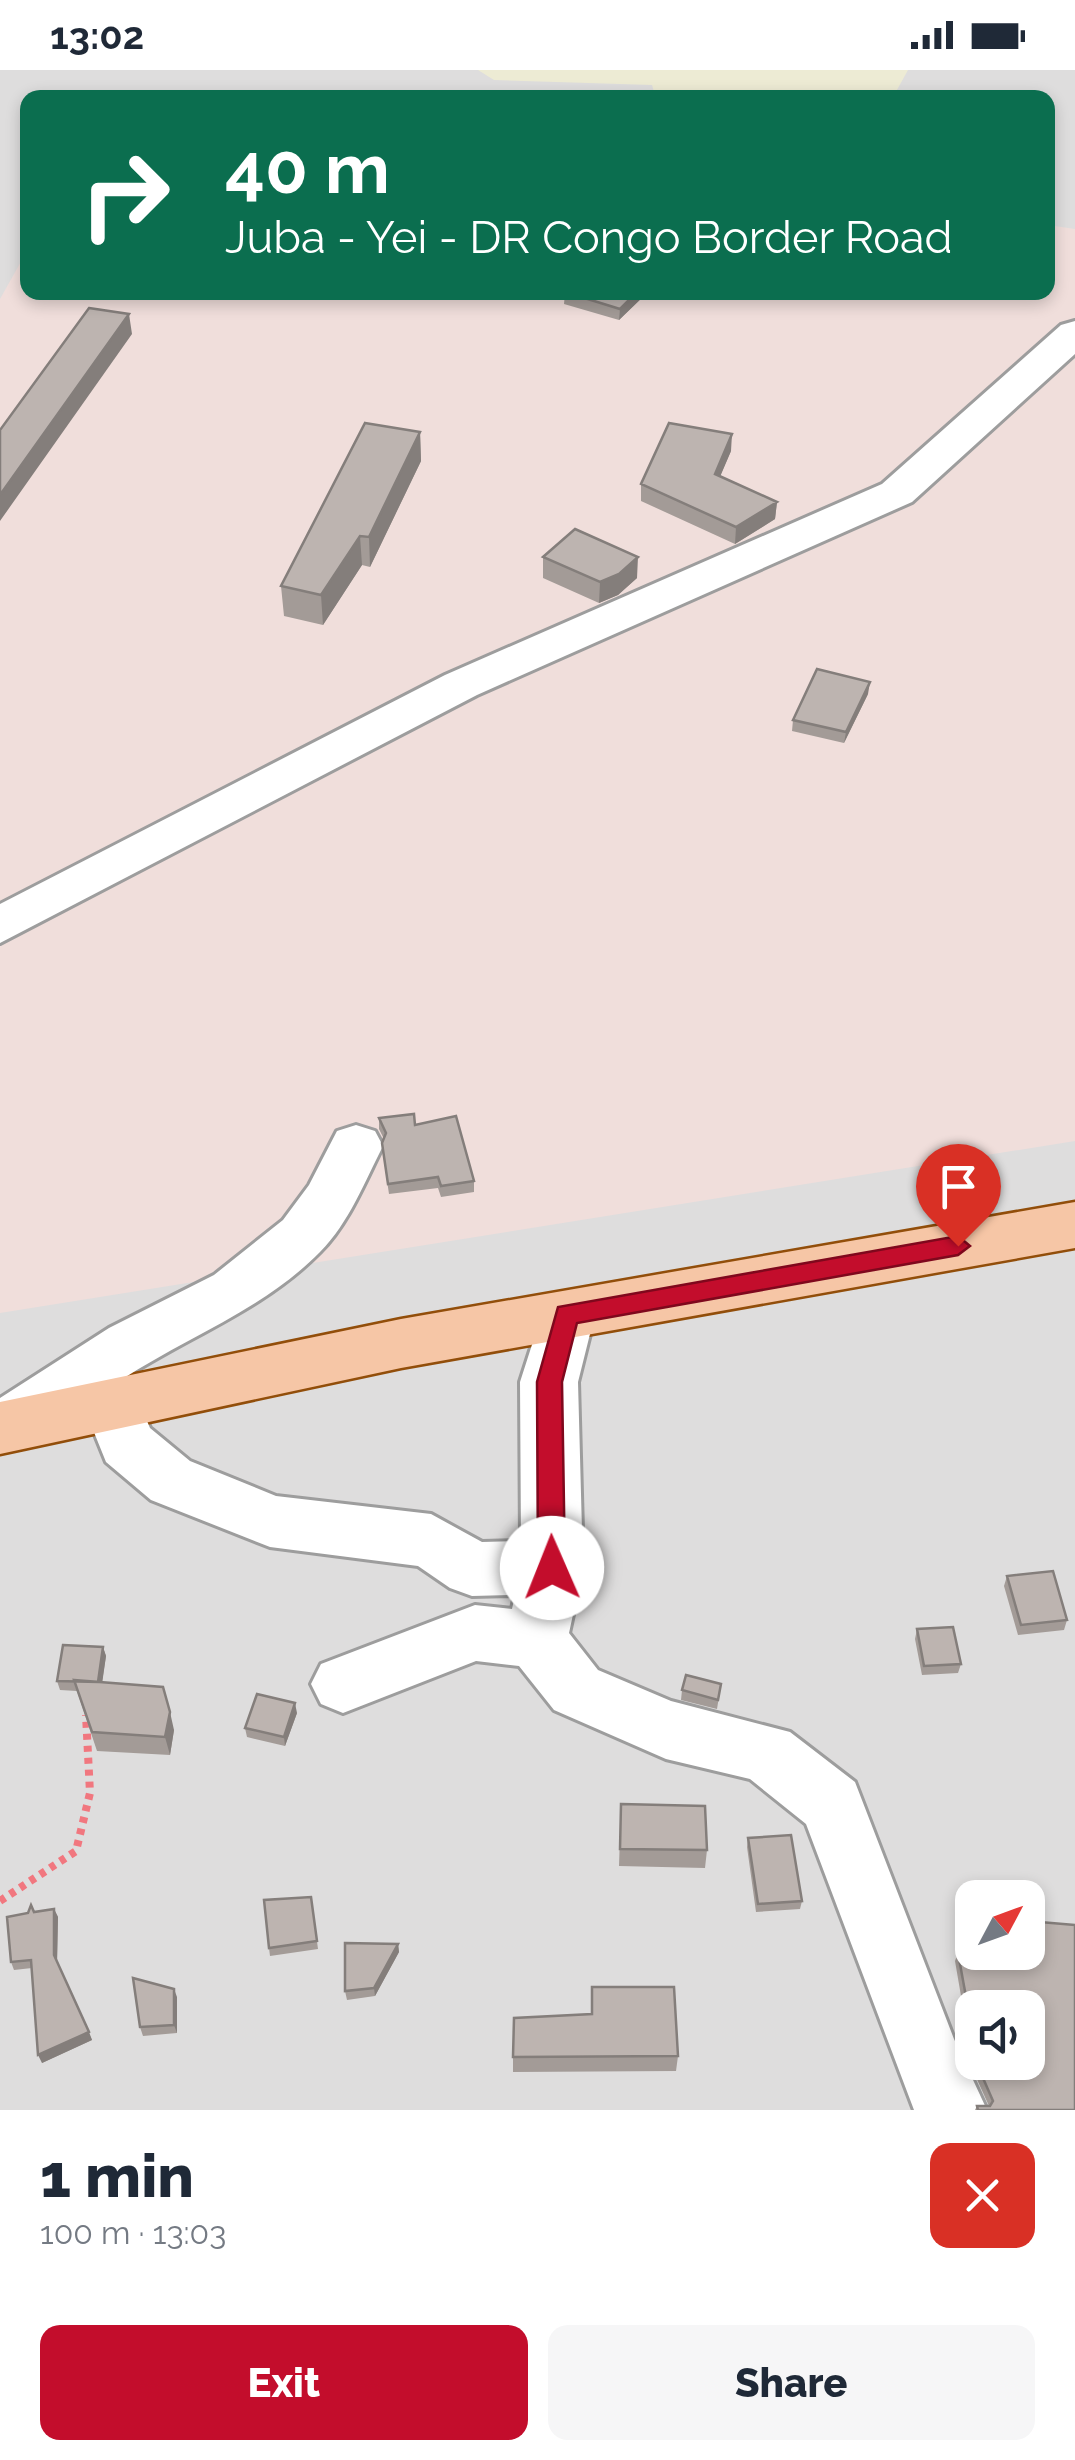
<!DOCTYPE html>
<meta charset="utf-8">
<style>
body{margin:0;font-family:Raleway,sans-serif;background:#f6f6f7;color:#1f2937;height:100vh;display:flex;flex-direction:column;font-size:38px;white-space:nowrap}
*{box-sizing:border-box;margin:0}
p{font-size:32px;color:#747a83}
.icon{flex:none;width:55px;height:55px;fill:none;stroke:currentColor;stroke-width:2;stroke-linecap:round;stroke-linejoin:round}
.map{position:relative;height:2040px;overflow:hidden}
.side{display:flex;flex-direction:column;background:#fff;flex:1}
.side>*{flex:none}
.banner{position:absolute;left:20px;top:20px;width:1035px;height:210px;border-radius:20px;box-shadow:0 5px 15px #0003;background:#0b6e4f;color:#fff;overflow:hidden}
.needle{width:65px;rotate:49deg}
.fabs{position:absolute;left:955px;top:1810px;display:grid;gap:20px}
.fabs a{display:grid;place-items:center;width:90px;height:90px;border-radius:20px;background:#fff;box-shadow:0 5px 15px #0003;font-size:50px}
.pin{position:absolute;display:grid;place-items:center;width:85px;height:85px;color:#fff;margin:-102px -42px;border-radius:50% 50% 50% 0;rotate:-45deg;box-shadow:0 0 10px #0007}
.pin .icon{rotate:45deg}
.me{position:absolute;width:110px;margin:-55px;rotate:359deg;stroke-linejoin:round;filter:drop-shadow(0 0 8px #0008)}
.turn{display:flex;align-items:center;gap:35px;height:210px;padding:0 40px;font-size:45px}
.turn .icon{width:130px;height:130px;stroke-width:2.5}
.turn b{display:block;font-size:70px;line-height:85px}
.round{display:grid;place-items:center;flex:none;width:105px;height:105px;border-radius:20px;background:#f6f6f7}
.summary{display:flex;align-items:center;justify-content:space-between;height:170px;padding:0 40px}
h1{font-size:60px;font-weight:800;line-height:75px}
.button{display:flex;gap:20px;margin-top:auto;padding:20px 40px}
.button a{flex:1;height:115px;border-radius:20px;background:#c30d2c;color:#fff;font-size:40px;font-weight:800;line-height:115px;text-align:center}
.button a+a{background:#f6f6f7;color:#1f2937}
.status{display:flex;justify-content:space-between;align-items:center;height:70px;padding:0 50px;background:#fff;direction:ltr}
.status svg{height:28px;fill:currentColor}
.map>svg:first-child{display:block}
.residential{fill:#dedddd;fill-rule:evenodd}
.military{fill:#f0dedb}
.farmland{fill:#edebd4}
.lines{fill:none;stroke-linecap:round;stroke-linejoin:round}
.street-casing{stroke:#9d9d9d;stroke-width:6}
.primary-casing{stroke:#924e0a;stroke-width:5}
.path{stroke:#f1777f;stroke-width:8;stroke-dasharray:6 6;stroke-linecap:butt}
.street{fill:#fff;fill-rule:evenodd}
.primary{fill:#f6c6a6;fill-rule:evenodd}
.wall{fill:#a39b97;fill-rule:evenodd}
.shaded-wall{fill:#847e7b}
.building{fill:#bdb4b0;stroke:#847e7b;stroke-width:2.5}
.route{fill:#c30d2c;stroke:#7f081d;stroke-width:2.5}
</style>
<div class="status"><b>13:02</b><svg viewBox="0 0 49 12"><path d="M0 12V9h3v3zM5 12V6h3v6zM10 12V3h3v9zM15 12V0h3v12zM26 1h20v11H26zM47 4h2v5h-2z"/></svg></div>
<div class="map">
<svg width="1075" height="2040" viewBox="0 0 1075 2040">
<rect width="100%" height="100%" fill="#f0ebe7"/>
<!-- residential -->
<path class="residential" d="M0 0H1075V2040H0ZM28 28H1048V222H28ZM972 1828H1028V1882H972ZM972 1938H1028V1992H972Z"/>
<!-- military -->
<path class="military" d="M1048 155 1075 159V1071L0 1243V229L27 181 28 222H1048Z"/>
<!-- farmland -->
<path class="farmland" d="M478 0H908L893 27 656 28 652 15 494 10Z"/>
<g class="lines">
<defs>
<path id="street" d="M1075 251V284L912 432 477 625 0 873V834L445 605 882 414 1061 255Z
M356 1055 375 1061 383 1076C365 1111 349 1153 320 1182 263 1240 188 1266 121 1310L131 1314 150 1358 190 1391 276 1426 431 1444 482 1472 521 1471 520 1312 547 1228 567 1221 587 1228 595 1244 578 1312 583 1498 569 1563 598 1600 671 1631 790 1662 855 1712 954 1969 987 2040H914L806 1754 750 1709 666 1689 554 1640 519 1596 476 1591 343 1643 321 1634 311 1614 321 1594 475 1535 512 1539 515 1525 472 1526 450 1518 418 1496 270 1477 151 1430 106 1392 83 1335 22 1375 0 1382V1328L109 1258 214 1205 283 1150 309 1115 337 1061Z"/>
<path id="primary" d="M1075 1132V1178L401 1298 0 1384V1332L401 1249Z"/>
</defs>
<!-- street casing -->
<use href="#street" class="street-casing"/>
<!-- primary casing -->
<use href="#primary" class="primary-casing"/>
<!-- path -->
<path class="path" d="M0 1831 76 1781 90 1723 86 1645"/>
<!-- street -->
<use href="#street" class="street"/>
<!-- primary -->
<use href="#primary" class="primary"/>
</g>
<!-- wall -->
<path class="wall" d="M648 222 619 250 564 234 565 223Z
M420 362 421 391 370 497 362 495 323 555 284 546 281 516Z
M731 381 720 406 777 432 775 449 735 474 641 431V414Z
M543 487 637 508 618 525 599 533 543 508Z
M868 624 844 673 792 661 793 650Z
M379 1048 415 1055 474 1111V1122L441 1127 438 1118 389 1124 383 1084 384 1069 379 1059Z
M1007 1506 1067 1550 1064 1560 1018 1565 1004 1516Z
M917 1559 961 1594 958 1603 922 1605 915 1569Z
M103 1577 106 1586 102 1612 174 1660 170 1685 97 1681 77 1621 60 1620 57 1611Z
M721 1614 717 1639 681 1630 682 1620Z
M297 1643 285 1676 247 1667 245 1658Z
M621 1734 707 1780 705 1798 619 1796Z
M748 1768 802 1831 800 1839 756 1842 747 1777Z
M311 1827 318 1879 270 1886 269 1878Z
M54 1839 58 1847 57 1892 92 1970 42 1993 32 1898 14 1900 11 1892 34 1842Z
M398 1874 399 1882 375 1926 347 1930 345 1921Z
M958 1883 1075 2040H975L977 2036H989L957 1965 959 1957 966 1955 955 1891ZM972 1938 1028 1992H972Z
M592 1917 678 1986 676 2001 513 2002V1987L591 1944Z
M177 1927V1963L143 1966 140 1957Z"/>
<!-- shaded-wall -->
<path class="shaded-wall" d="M637 222H648L619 250 620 239Z
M129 244 132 264 0 451V425Z
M420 362 421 391 370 497 369 467Z
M732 364 731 381 714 421 715 404Z
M777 432 775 449 735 474 736 457Z
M360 466 362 495 323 555 321 525Z
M638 487 637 508 618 525 599 533 600 512Z
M870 612 868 624 844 673 846 662Z
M103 1577 106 1586 101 1621 98 1612Z
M295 1633 297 1643 285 1676 284 1667Z
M170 1642 174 1660 170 1685 165 1667Z
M54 1839 58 1847 57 1893 54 1885Z
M398 1874 399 1882 375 1926 374 1918Z
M174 1919 177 1927V1963L174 1955Z
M89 1962 92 1970 42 1993 38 1985Z"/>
<!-- building -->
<path class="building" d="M565 222H637L620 239Z
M89 238 129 244 0 425V360Z
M365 353 420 362 369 467 360 466 321 525 281 516Z
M669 353 732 364 715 404 777 432 736 457 641 414Z
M575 459 638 487 619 504 600 512 543 487Z
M817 599 870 612 846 662 793 650Z
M414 1044 415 1055 456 1046 474 1111 441 1116 438 1107 388 1114 382 1073 386 1063 379 1048Z
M1053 1501 1067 1550 1021 1555 1007 1506Z
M953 1557 961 1594 924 1596 917 1559Z
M63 1575 103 1577 98 1612 57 1611Z
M686 1605 721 1614 718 1630 682 1620Z
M74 1610 163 1617 170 1642 165 1667 92 1662Z
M257 1624 295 1633 284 1667 245 1658Z
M621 1734 705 1736 707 1780 620 1779Z
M791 1765 802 1831 758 1834 748 1768Z
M311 1827 317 1871 269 1878 264 1830Z
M31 1835 34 1842 54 1839V1885L89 1962 38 1985 31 1890 11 1892 7 1847 28 1843Z
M1028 1851 1075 1855V2040H978L977 2036H990L993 2031 976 1992H1028V1938H972V1985L959 1957 971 1954 958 1883 1028 1882Z
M345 1873 398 1874 374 1918 345 1921Z
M133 1908 174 1919V1955L140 1957Z
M592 1917H674L678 1986 513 1987 514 1948 592 1944Z"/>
<!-- route -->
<path class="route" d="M958 1166 970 1176 958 1185 577 1253 562 1312 565 1498 561 1506 552 1510 542 1506 538 1498 537 1312 558 1237Z"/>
</svg>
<div class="fabs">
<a><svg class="needle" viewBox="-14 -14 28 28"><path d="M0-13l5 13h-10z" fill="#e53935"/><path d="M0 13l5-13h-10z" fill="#747a83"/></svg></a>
<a><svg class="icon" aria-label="sound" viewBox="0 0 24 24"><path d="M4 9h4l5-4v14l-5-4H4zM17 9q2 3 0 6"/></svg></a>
</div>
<div class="pin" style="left:958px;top:1176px;background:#d93025"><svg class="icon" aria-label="arrive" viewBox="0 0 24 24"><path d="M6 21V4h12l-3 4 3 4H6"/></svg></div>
<svg class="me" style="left:552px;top:1498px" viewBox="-20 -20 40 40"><circle r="19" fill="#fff"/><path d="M0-13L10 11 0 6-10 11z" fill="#c30d2c"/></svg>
<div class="banner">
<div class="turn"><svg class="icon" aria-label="right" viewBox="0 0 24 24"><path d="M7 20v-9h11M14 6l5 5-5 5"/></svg><div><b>40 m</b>Juba - Yei - DR Congo Border Road</div></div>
</div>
</div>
<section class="side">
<div class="summary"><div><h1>1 min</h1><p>100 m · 13:03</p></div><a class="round" style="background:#d93025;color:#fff"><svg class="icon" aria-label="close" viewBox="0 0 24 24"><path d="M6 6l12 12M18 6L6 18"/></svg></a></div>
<div class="button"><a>Exit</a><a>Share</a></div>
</section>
